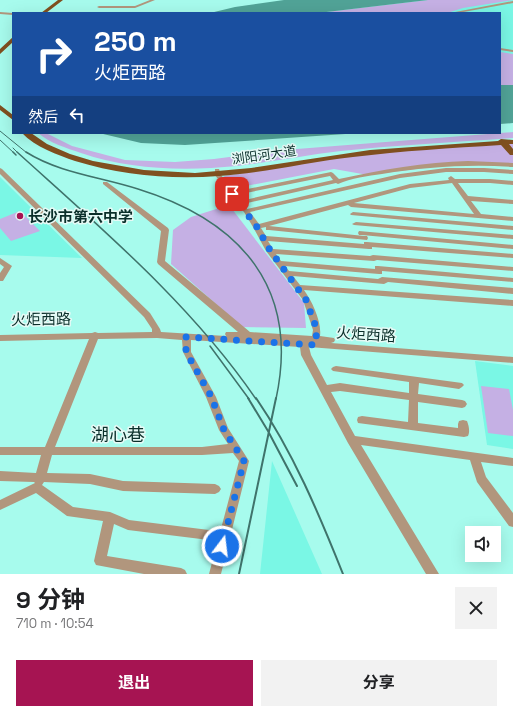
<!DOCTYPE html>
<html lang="zh">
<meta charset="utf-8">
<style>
body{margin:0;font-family:"Space Grotesk","Noto Sans SC",sans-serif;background:#f2f2f2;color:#202124;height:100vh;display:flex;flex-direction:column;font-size:15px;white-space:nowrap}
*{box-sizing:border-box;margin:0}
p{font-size:13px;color:#757577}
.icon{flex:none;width:22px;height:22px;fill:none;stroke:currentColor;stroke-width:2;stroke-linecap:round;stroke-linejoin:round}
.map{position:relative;height:574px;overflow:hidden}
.sheet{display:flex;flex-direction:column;background:#fff;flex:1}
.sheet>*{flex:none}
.banner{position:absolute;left:12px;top:12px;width:489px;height:122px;border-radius:0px;box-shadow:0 4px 16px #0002;background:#1a4fa0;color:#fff;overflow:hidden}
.buttons{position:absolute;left:465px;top:526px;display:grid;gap:8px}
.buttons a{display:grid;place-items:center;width:36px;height:36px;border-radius:0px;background:#fff;box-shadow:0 4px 16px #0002;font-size:20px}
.pin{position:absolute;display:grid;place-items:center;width:34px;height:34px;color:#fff;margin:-17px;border-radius:8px;box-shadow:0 2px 6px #0006}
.me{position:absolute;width:44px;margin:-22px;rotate:15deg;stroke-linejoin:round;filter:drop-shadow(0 0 3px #0008)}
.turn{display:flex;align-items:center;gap:14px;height:84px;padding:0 16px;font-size:18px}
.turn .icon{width:52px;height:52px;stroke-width:2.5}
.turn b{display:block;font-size:28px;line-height:34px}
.then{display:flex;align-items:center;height:38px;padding:0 16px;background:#0003;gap:8px;font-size:15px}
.round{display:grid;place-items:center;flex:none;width:42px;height:42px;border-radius:0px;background:#f2f2f2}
.headline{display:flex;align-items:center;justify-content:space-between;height:68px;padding:0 16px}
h1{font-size:24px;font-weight:700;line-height:30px}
.action{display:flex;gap:8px;margin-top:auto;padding:8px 16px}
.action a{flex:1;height:46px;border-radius:0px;background:#a61452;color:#fff;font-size:16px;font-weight:700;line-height:46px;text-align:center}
.action a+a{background:#f2f2f2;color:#202124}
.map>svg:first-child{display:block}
.built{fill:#7af7e5}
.green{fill:#c5b0e4}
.water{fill:#51a397}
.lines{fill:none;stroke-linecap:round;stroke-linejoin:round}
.minor{fill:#b1967d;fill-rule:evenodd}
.major{fill:#805020;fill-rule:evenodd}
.rail-far2{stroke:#3f736b;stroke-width:1}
.rail-far1{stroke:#3f736b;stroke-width:1.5}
.rail{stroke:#3f736b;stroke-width:2}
.route{stroke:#1a73e8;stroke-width:7;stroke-dasharray:0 12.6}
.poi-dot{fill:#a61452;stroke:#e7faf6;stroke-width:1.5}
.labels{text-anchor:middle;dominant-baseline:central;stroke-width:3;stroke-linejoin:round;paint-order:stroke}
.far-street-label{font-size:13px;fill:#0a2f2a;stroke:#e7faf6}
.poi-label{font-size:15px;font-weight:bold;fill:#0a2f2a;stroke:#e7faf6;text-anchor:start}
.street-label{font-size:15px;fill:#0a2f2a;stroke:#e7faf6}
.near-street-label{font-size:18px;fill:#0a2f2a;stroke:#e7faf6}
</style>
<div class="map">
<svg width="513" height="574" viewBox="0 0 513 574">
<rect width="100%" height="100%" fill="#a7fbed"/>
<!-- built -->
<path class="built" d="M428 0H513V85H500V13H318Z
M0 177 82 258 0 255Z
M475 361 513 366V449L487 445Z
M272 461 322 574H260Z"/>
<!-- green -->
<path class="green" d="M428 0H513L463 8 447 13H318Z
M500 52 513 54V85H500Z
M513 132V138C456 142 398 145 341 151 306 155 272 162 237 166 185 171 130 170 81 153 66 148 50 143 38 133H46L72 146 125 160 175 162 214 159 284 150Z
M513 143V164L464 163 368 175 334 169 230 189 224 176 375 152Z
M229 205 304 303 306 328 242 327 171 264 173 230 191 217Z
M20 211 40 231 11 241 0 228V219Z
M481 386 509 389 513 410V436L488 433Z"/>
<!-- water -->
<path class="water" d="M284 0H428L318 13H210L235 7Z
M500 85H513V123L500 124Z
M99 133H360L185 145 141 143Z"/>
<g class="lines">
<!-- minor -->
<path class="minor" d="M150 0H155L135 8H99L97 7 99 6H135Z
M513 1V3L458 13H450Z
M0 12 13 13H14L13 15 0 14Z
M500 48 513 50V52L500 50Z
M468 161 513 163V167C469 164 426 167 382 174 368 176 351 178 338 184L336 183 243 204 247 209 400 174 446 168H484L513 170V174L484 172H446L400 178 250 212 259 224 410 184 449 180 448 178 451 176 455 179H490L513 181V185L490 183H458L468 196 513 200V204L471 201 481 214 513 217V221L351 207 348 205 269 226 364 236H367L368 238 367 240 269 230H266V227L261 228 266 236 364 244V242H367L513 254V258L372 247V249H369L268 241 273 249 370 256 373 255 513 267V271L377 260 374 261 276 254 281 261 375 269V266H378L513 278V282L382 271V274H379L285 266 289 271 378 279 382 277 513 288V294L388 282 384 284 293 276 300 285 513 300V306L304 290C312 301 322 322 320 336L334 338 335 340 334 342 331 343 513 357V363L309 347 311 355 327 385 340 383 409 393V382L333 371 331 369 333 367 336 366 462 383 464 385 462 387 459 389 419 383 418 394 462 400 465 401 467 404 465 407 462 408 418 402V423L458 428V424L459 421 463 420 467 421C469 426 470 432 468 436L464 437 358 423 357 420 358 417 362 416 408 422 409 400 340 391 331 392 355 436 513 458V466L481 462 486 477 513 513V527L509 526 477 482 470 460 361 445 439 574H426L348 443 301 355 300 347 191 340V352L216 397 228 428 249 461 221 574H209L239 461 233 453 202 455H52L47 473 90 474 123 481 215 484 219 486 221 489 219 492 215 494 123 491 90 484 44 482 42 485 73 507 110 512 129 520 209 530 213 531 215 535 213 539 209 540 128 530 114 524 107 556 181 568 185 570 187 574H144L96 565 94 561 103 521 67 516 36 493 0 510V500L35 483 34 482 0 481V471L36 473 41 455H0V447H45L89 339 0 341V335L92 333 95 332 98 333 152 332V329L144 317 0 174V168L2 169 150 313 160 329 161 332 226 336 225 334 226 332H238L158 264 157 262 161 231 103 184V182H107L168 228 169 230 165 261 250 332 312 336 313 330 303 300 266 251 253 227 244 212 236 204 215 175V169H219L221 175 233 192 331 172 333 173 339 179C381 170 425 162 468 161ZM330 176 333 180 240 201 236 195ZM452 183 474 214 354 203 410 188ZM157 338 182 340 183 352 206 397 219 430 228 444 202 447H55L98 339Z
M353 212 513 226V230L351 215 350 214Z
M356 222 513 235V239L354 225 352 224Z
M359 231 513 245V249L362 235H359L358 233Z
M0 258 12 266 3 281H0V273L4 267 0 264Z"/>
<!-- major -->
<path class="major" d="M58 0H63L46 13H41Z
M13 37V42L0 54V49Z
M0 105 13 115V120L0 110Z
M22 133H31L47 144 70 154 93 161 144 170 195 173 251 168 370 150 498 141 501 139 513 140V144H509L513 149V155H510L501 145C451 148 402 151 353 157 308 162 264 173 219 176 171 180 121 175 75 161 58 155 35 147 22 133Z"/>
<!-- rail-far2 -->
<path class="rail-far2" d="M0 131 27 153
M0 140 14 153
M13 148 18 153"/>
<!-- rail-far1 -->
<path class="rail-far1" d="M13 152 16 155
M17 152C102 229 191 304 256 399
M26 152C59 173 101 177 138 189 241 221 300 288 276 399
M210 346 249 399"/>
<!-- rail -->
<path class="rail" d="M248 398 268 431 297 486
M256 398C293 452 319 514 343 574
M239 574 276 398"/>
</g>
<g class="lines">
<!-- route -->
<path class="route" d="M222 546 244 461 224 430 211 396 186 352V337L315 345 317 330 306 300 270 250 257 227 232 194"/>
</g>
<!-- markers -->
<circle class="poi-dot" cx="20" cy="216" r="4"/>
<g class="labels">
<!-- far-street labels -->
<g class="far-street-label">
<text transform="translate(264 155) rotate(-8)">浏阳河大道</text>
</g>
<!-- poi labels -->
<g class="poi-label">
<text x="28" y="216">长沙市第六中学</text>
</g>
<!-- street labels -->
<g class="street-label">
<text transform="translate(41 319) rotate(-1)">火炬西路</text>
<text transform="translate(366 334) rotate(4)">火炬西路</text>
</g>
<!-- near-street labels -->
<g class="near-street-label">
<text x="118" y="434">湖心巷</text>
</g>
</g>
</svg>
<div class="buttons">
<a><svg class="icon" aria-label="sound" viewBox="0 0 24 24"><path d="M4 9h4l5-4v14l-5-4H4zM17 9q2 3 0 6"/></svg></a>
</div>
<div class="pin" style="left:232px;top:194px;background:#d93025"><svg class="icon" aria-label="arrive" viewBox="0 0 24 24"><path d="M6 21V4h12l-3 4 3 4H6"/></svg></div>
<svg class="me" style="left:222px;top:546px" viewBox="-20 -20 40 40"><circle r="17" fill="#1a73e8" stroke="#fff" stroke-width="3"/><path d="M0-11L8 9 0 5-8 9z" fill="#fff"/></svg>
<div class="banner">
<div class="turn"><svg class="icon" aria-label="right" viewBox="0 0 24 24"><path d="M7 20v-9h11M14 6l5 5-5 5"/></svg><div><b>250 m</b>火炬西路</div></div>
<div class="then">然后<svg class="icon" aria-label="left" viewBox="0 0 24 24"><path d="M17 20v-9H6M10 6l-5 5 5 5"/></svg></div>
</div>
</div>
<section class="sheet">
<div class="headline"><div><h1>9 分钟</h1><p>710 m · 10:54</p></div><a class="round"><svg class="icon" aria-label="close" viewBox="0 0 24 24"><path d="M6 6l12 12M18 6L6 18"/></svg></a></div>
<div class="action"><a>退出</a><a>分享</a></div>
</section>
